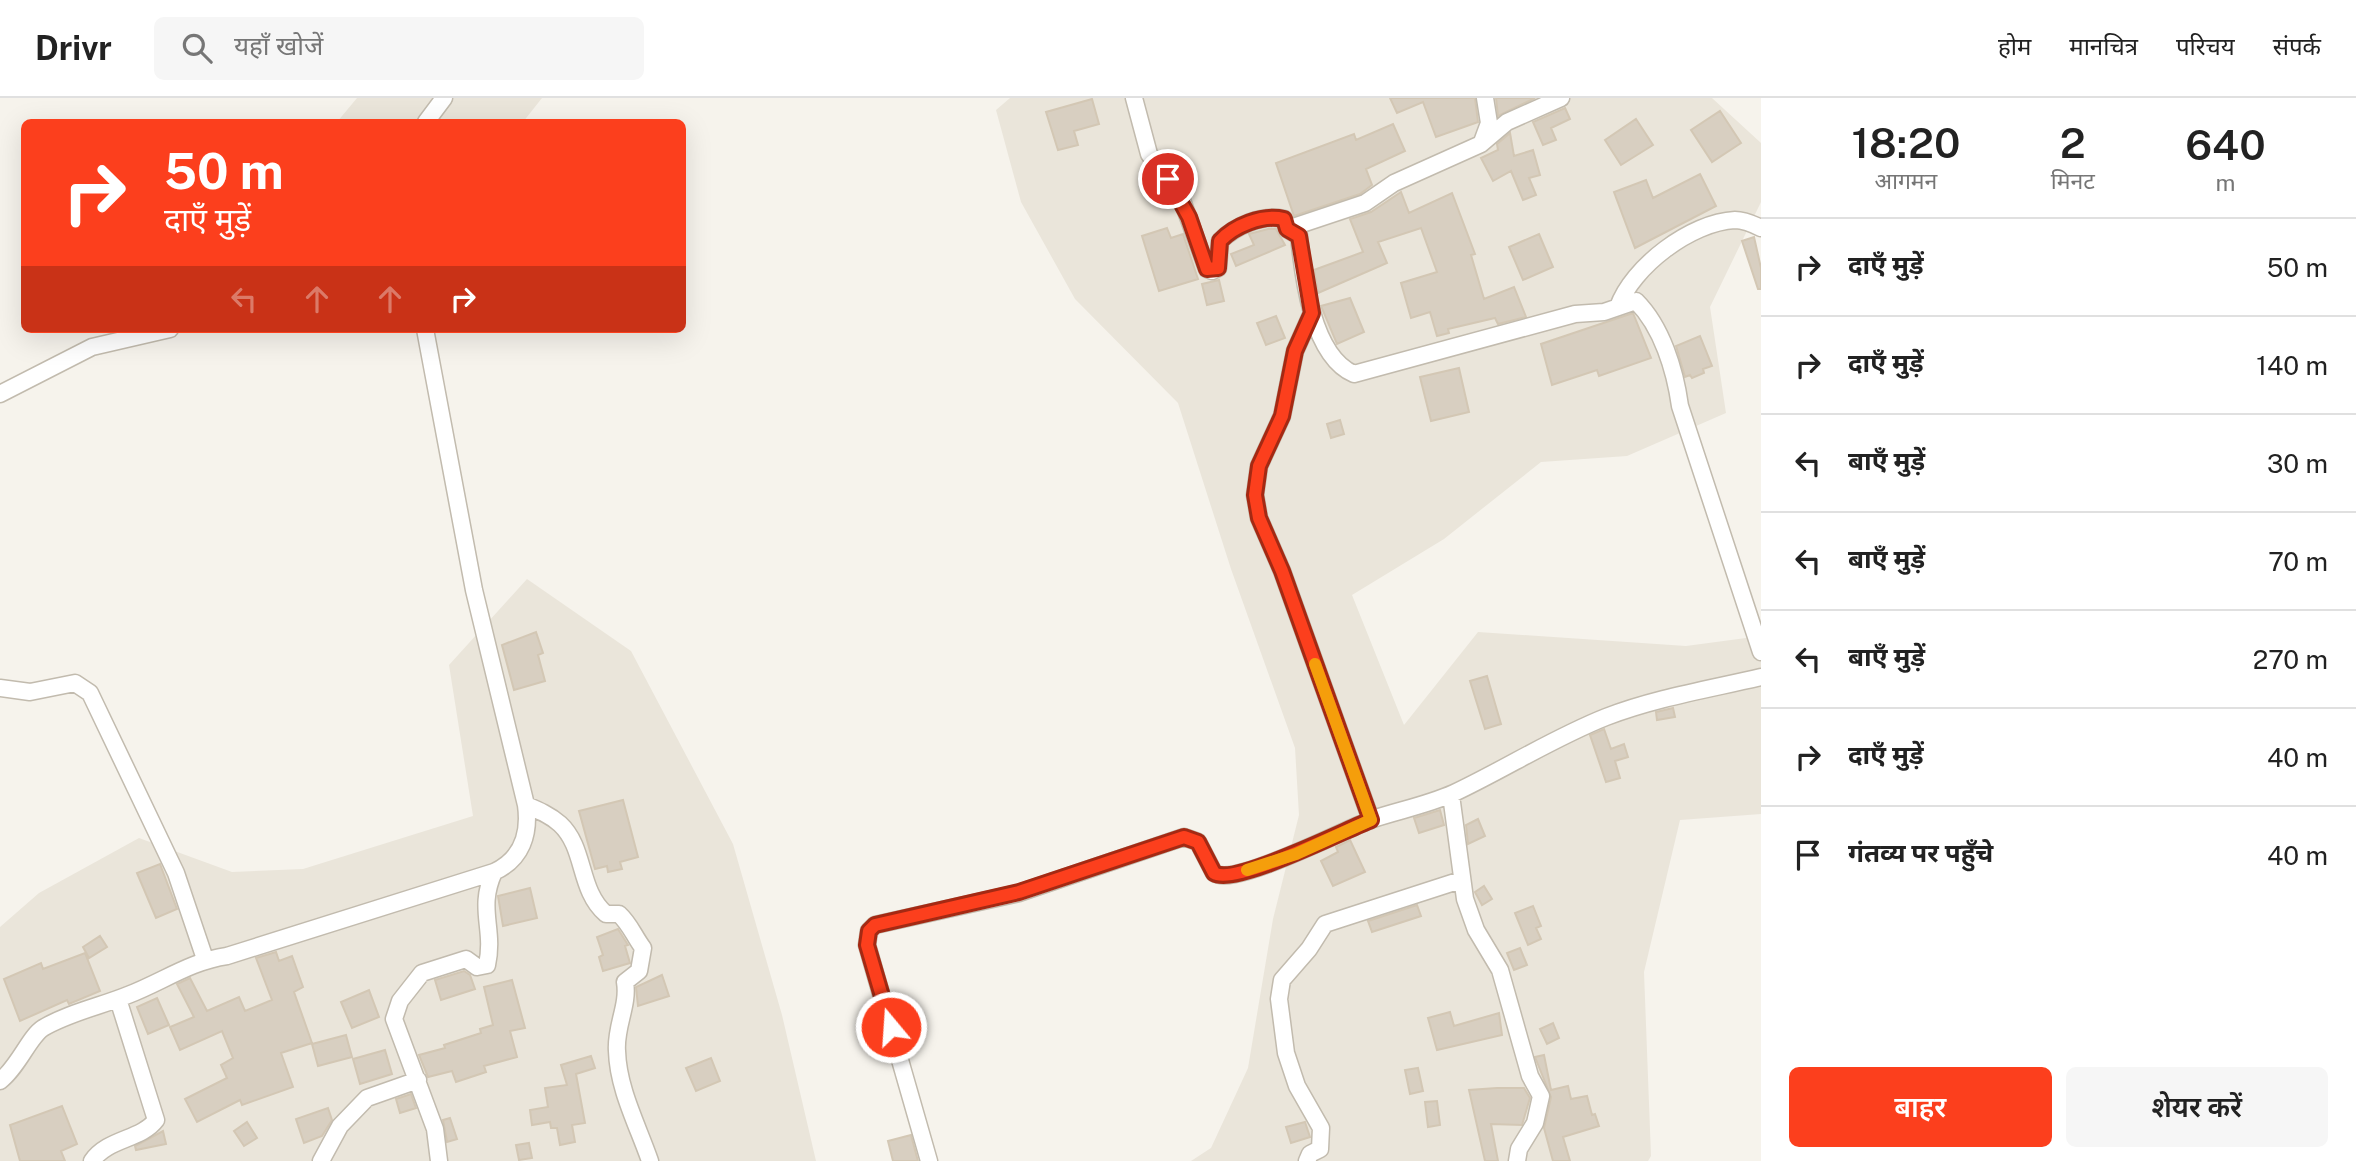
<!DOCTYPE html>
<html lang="hi">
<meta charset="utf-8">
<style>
body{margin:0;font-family:"Public Sans","Noto Sans Devanagari",sans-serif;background:#f6f6f6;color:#222;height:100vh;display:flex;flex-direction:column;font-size:26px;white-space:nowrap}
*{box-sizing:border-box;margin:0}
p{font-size:23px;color:#767676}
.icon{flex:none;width:38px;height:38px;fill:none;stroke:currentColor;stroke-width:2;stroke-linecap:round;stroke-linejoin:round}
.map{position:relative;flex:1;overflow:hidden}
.details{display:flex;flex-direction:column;background:#fff;width:595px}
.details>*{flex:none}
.top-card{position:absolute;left:21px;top:21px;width:665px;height:214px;border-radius:10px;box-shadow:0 7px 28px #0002;background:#fc3f1d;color:#fff;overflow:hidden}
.pin{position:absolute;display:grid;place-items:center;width:60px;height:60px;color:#fff;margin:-30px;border:4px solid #fff;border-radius:50%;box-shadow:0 2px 7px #0007}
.me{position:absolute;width:77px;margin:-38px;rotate:342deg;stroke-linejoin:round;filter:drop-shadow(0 0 5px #0008)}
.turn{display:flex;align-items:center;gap:24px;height:147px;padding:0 28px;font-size:32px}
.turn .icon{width:91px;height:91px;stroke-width:2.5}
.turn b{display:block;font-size:49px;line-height:60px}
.lanes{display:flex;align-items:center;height:66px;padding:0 28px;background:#0003;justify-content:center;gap:35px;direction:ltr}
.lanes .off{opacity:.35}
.eta{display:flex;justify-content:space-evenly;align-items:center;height:119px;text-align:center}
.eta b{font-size:42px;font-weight:600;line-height:49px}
.cta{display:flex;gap:14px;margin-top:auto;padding:14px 28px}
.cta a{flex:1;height:80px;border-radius:10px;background:#fc3f1d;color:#fff;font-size:28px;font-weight:600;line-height:80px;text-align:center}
.cta a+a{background:#f6f6f6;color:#222}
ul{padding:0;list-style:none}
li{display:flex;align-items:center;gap:21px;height:98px;padding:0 28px;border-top:2px solid #e0e0e0}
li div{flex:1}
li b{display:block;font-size:26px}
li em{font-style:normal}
header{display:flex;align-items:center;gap:42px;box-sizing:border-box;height:98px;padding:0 35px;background:#fff;border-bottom:2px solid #e0e0e0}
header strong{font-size:33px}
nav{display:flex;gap:38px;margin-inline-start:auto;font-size:24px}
.search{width:490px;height:63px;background:#f6f6f6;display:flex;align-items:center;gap:18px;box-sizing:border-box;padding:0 24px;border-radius:10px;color:#767676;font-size:26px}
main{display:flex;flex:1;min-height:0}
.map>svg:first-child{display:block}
.residential{fill:#eae5da}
.building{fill:#d8cfc1;stroke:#d3c7b4;stroke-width:2}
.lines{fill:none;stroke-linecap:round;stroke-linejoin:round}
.street-casing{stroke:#c2bbae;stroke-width:19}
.street{stroke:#fff;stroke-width:16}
.route-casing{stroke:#a42913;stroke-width:18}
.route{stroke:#fc3f1d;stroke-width:12}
.slow{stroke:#f59e0b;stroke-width:12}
</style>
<header>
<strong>Drivr</strong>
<div class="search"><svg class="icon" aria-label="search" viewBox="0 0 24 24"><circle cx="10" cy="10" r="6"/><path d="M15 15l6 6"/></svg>यहाँ खोजें</div>
<nav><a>होम</a><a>मानचित्र</a><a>परिचय</a><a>संपर्क</a></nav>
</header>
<main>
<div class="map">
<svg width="1761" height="1063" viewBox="0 0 1761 1063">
<rect width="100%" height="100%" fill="#f6f3ec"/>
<!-- residential -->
<path class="residential" d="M357 0H542L523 24H337Z
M1010 0H1712L1761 45V104L1710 209 1726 315 1627 358 1541 364 1444 441 1352 497 1404 627 1478 534 1686 548 1761 538V716L1680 722 1644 874 1651 1058 1648 1063H1191L1211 1050 1248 970 1273 821 1299 717 1295 650 1231 471 1178 305 1075 201 1021 104 996 12Z
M527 481 631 553 733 746 782 917 816 1063H0V829L39 795 139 740 232 774 303 771 473 718 449 567Z"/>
<!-- building -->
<path class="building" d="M1390 0H1475L1478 24 1436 39 1423 4 1397 15Z
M1496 0H1535L1498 18Z
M1092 1 1099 26 1074 33 1078 47 1058 52 1046 14Z
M1565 10 1570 21 1551 30 1556 42 1543 47 1533 24Z
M1720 13 1741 45 1712 64 1691 32Z
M1636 21 1653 47 1621 67 1605 42Z
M1393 26 1405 53 1366 71 1372 87 1360 96 1294 118 1276 65 1354 36 1356 42Z
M1510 35 1514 58 1533 52 1540 77 1529 80 1536 97 1523 102 1511 73 1493 83 1481 60 1498 52 1497 46Z
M1700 76 1716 108 1635 150 1614 94 1646 82 1653 100Z
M1401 94 1409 115 1452 95 1475 156 1471 157 1484 201 1514 189 1526 219 1498 226 1495 220 1448 231 1449 235 1437 238 1430 214 1411 220 1401 185 1437 174 1421 130 1378 144 1387 165 1318 195 1314 172 1363 154 1350 121 1371 114Z
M1167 130 1171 140 1183 136 1198 181 1159 193 1142 138Z
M1268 131H1276L1285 147 1236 168 1231 156 1254 147 1249 136Z
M1539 136 1553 169 1523 182 1509 149Z
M1754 139 1761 170V191H1758L1742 143Z
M1219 182 1224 203 1207 207 1202 186Z
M1350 200 1364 234 1337 246 1321 208Z
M1633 215 1651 260 1599 278 1597 272 1552 287 1541 246Z
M1276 218 1285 240 1266 247 1257 225Z
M1700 238 1712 268 1703 271 1704 275 1692 280 1690 277 1685 279 1676 248Z
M1459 270 1469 314 1431 323 1420 279Z
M1340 322 1344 336 1331 340 1327 326Z
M536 534 543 555 538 557 545 583 514 592 502 547Z
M1487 578 1501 626 1485 631 1470 583Z
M1673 610 1675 619 1657 622 1656 614Z
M1604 631 1611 651 1624 646 1628 659 1615 663 1620 680 1606 684 1590 637Z
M623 702 638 759 620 764 622 771 608 774 607 768 595 771 579 713Z
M1440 712 1444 727 1419 735 1414 720Z
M1478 721 1485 738 1468 746 1466 727Z
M1350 742 1365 774 1333 788 1321 763 1338 754 1336 749Z
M160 766 177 811 156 820 137 775Z
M1484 788 1492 801 1482 807 1475 794Z
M530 790 537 820 503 828 498 798Z
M1417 807 1421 818 1372 834 1368 823Z
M1533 808 1541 828 1536 830 1541 841 1528 847 1515 815Z
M618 831 628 847 625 848 630 865 603 873 599 859 603 857 597 839Z
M100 838 107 849 89 860 83 849Z
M1520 850 1527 867 1514 872 1507 855Z
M276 854 279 863 292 858 303 889 294 894 312 945 281 955 293 989 242 1007 240 1002 197 1024 185 1001 227 980 221 967 233 960 222 933 180 952 170 929 194 919 177 886 190 880 207 913 239 899 245 913 272 902 256 860Z
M85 855 100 893 69 906 67 902 20 923 4 881 41 865 43 871Z
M464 873 470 877 475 891 441 902 435 882Z
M662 877 669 898 638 908 636 889Z
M512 882 525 930 510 933 517 959 484 968 486 974 456 984 452 973 428 979 419 957 445 950 444 947 481 935 480 931 493 927 484 889Z
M369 892 379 919 352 930 341 904Z
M157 900 169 927 148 936 137 909Z
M1450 914 1454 928 1499 915 1502 937 1437 952 1428 920Z
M1553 925 1559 940 1547 946 1540 931Z
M346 937 352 959 318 968 312 946Z
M385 952 392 976 360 986 353 961Z
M1544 957 1551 992 1568 988 1571 1001 1587 998 1592 1017 1595 1016 1599 1028 1563 1039 1570 1063H1553L1544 1030 1551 999 1535 959Z
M591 958 595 970 576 976 585 1025 572 1027 575 1044 560 1047 557 1030H551L550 1024 532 1027 530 1012 548 1009 545 990 567 987 561 967Z
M711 960 720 983 696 993 686 970Z
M1418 970 1423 993 1410 996 1405 972Z
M1497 990H1524L1530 1000 1522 1027 1491 1026 1498 1063H1485L1469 992Z
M411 996 416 1010 400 1015 396 1001Z
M1437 1003 1440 1027 1428 1029 1425 1004Z
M62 1008 77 1046 61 1053 65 1063H20L10 1027Z
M328 1010 332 1022 322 1038 304 1045 296 1021Z
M450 1020 457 1041 447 1044 443 1022Z
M247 1024 257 1040 244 1048 234 1033Z
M1305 1024 1310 1039 1291 1045 1286 1029Z
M163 1033 166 1046 136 1052 135 1048Z
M911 1037 918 1063H893L888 1043Z
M529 1045 532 1060 519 1062 516 1047Z"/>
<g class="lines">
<defs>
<path id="street" d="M1134 0 1149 56 1183 105 1207 171 1212 173 1218 170 1220 143C1235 128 1262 116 1284 121L1287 131 1299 138C1303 178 1312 258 1354 276L1575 216 1604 214 1636 203C1662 229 1675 272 1680 308L1761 554
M426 24 444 0
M1482 44 1489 25 1485 0
M1287 131 1365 105 1394 85 1481 46 1507 24 1561 0
M1618 209C1632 169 1691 124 1735 122 1744 122 1753 126 1761 130
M1312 215 1295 253 1282 318 1259 368 1255 397 1259 420 1282 473 1371 722
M0 296 92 249 170 231
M0 590 30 594 75 585 90 595 176 775 205 861
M1451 697 1465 801 1476 832 1500 872 1530 978 1541 998 1535 1025 1519 1051 1517 1063
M526 707C538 712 550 717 560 726 586 750 578 792 606 816H619C630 826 634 838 643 850L639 873 625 884C629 907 615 929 617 953 618 991 638 1028 650 1063
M0 983C19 968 29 939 43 930 68 915 101 908 128 897 162 884 191 863 227 858L494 774C522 761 530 736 526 707L474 492 425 231
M92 1063C108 1040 141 1042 156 1022L118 901
M321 1063 340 1028 367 1000 418 982
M439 1063 435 1031 394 921 400 903 422 875 466 861 477 869 487 867C495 830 477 811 494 774
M929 1063 867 847 869 833 875 827 1019 795 1184 739 1198 744 1214 775C1236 789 1345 731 1373 721 1400 712 1427 707 1454 695 1505 671 1553 640 1606 619 1655 600 1710 591 1761 579
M1307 1063 1310 1056 1320 1051 1321 1030 1297 988 1286 955 1279 901 1282 882 1309 851 1325 826 1461 782"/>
</defs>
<!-- street casing -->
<use href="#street" class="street-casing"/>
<!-- street -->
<use href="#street" class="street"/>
</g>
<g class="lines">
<defs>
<path id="route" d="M891 929 867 847 869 833 875 827 1019 794 1184 739 1198 744 1214 775C1235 788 1345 732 1371 722L1282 473 1259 420 1255 397 1259 368 1282 318 1295 253 1312 215 1299 138 1287 131 1284 121C1262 116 1234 128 1220 143L1218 170 1207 171 1189 119 1168 81"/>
</defs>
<!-- route casing -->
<use href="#route" class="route-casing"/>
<!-- route -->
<use href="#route" class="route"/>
<!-- slow -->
<path class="slow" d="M1247 772 1296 756 1371 722 1315 566"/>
</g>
</svg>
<div class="pin" style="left:1168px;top:81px;background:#d93025"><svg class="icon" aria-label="arrive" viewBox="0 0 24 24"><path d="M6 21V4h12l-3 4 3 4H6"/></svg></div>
<svg class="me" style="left:891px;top:929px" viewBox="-20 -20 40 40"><circle r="17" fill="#fc3f1d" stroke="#fff" stroke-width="3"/><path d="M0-11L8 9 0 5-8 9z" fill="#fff"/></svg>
<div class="top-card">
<div class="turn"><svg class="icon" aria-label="right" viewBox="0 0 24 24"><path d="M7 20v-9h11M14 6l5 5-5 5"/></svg><div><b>50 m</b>दाएँ मुड़ें</div></div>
<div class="lanes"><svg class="icon off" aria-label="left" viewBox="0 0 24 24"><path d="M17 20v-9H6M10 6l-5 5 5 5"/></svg><svg class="icon off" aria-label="ahead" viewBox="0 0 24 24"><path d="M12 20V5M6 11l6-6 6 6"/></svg><svg class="icon off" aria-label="ahead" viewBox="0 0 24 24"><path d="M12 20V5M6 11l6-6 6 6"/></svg><svg class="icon" aria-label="right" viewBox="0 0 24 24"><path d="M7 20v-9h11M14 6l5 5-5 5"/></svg></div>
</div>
</div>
<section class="details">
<div class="eta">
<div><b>18:20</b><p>आगमन</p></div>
<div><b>2</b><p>मिनट</p></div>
<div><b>640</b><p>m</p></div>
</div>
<ul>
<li><svg class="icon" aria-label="right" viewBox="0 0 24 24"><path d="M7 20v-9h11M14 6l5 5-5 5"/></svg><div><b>दाएँ मुड़ें</b></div><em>50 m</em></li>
<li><svg class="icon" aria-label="right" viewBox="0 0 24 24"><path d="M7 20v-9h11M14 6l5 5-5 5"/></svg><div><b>दाएँ मुड़ें</b></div><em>140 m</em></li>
<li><svg class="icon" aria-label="left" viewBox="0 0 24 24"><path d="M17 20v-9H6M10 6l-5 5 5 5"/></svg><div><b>बाएँ मुड़ें</b></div><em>30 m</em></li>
<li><svg class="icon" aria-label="left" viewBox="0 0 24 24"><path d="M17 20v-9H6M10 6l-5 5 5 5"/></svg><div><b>बाएँ मुड़ें</b></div><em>70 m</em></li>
<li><svg class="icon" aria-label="left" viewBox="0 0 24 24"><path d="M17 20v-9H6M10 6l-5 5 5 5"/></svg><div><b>बाएँ मुड़ें</b></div><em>270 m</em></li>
<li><svg class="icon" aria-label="right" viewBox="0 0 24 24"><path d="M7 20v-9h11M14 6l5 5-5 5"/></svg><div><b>दाएँ मुड़ें</b></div><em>40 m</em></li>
<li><svg class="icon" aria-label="arrive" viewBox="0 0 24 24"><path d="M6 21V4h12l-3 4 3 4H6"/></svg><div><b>गंतव्य पर पहुँचे</b></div><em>40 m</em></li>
</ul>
<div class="cta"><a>बाहर</a><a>शेयर करें</a></div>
</section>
</main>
